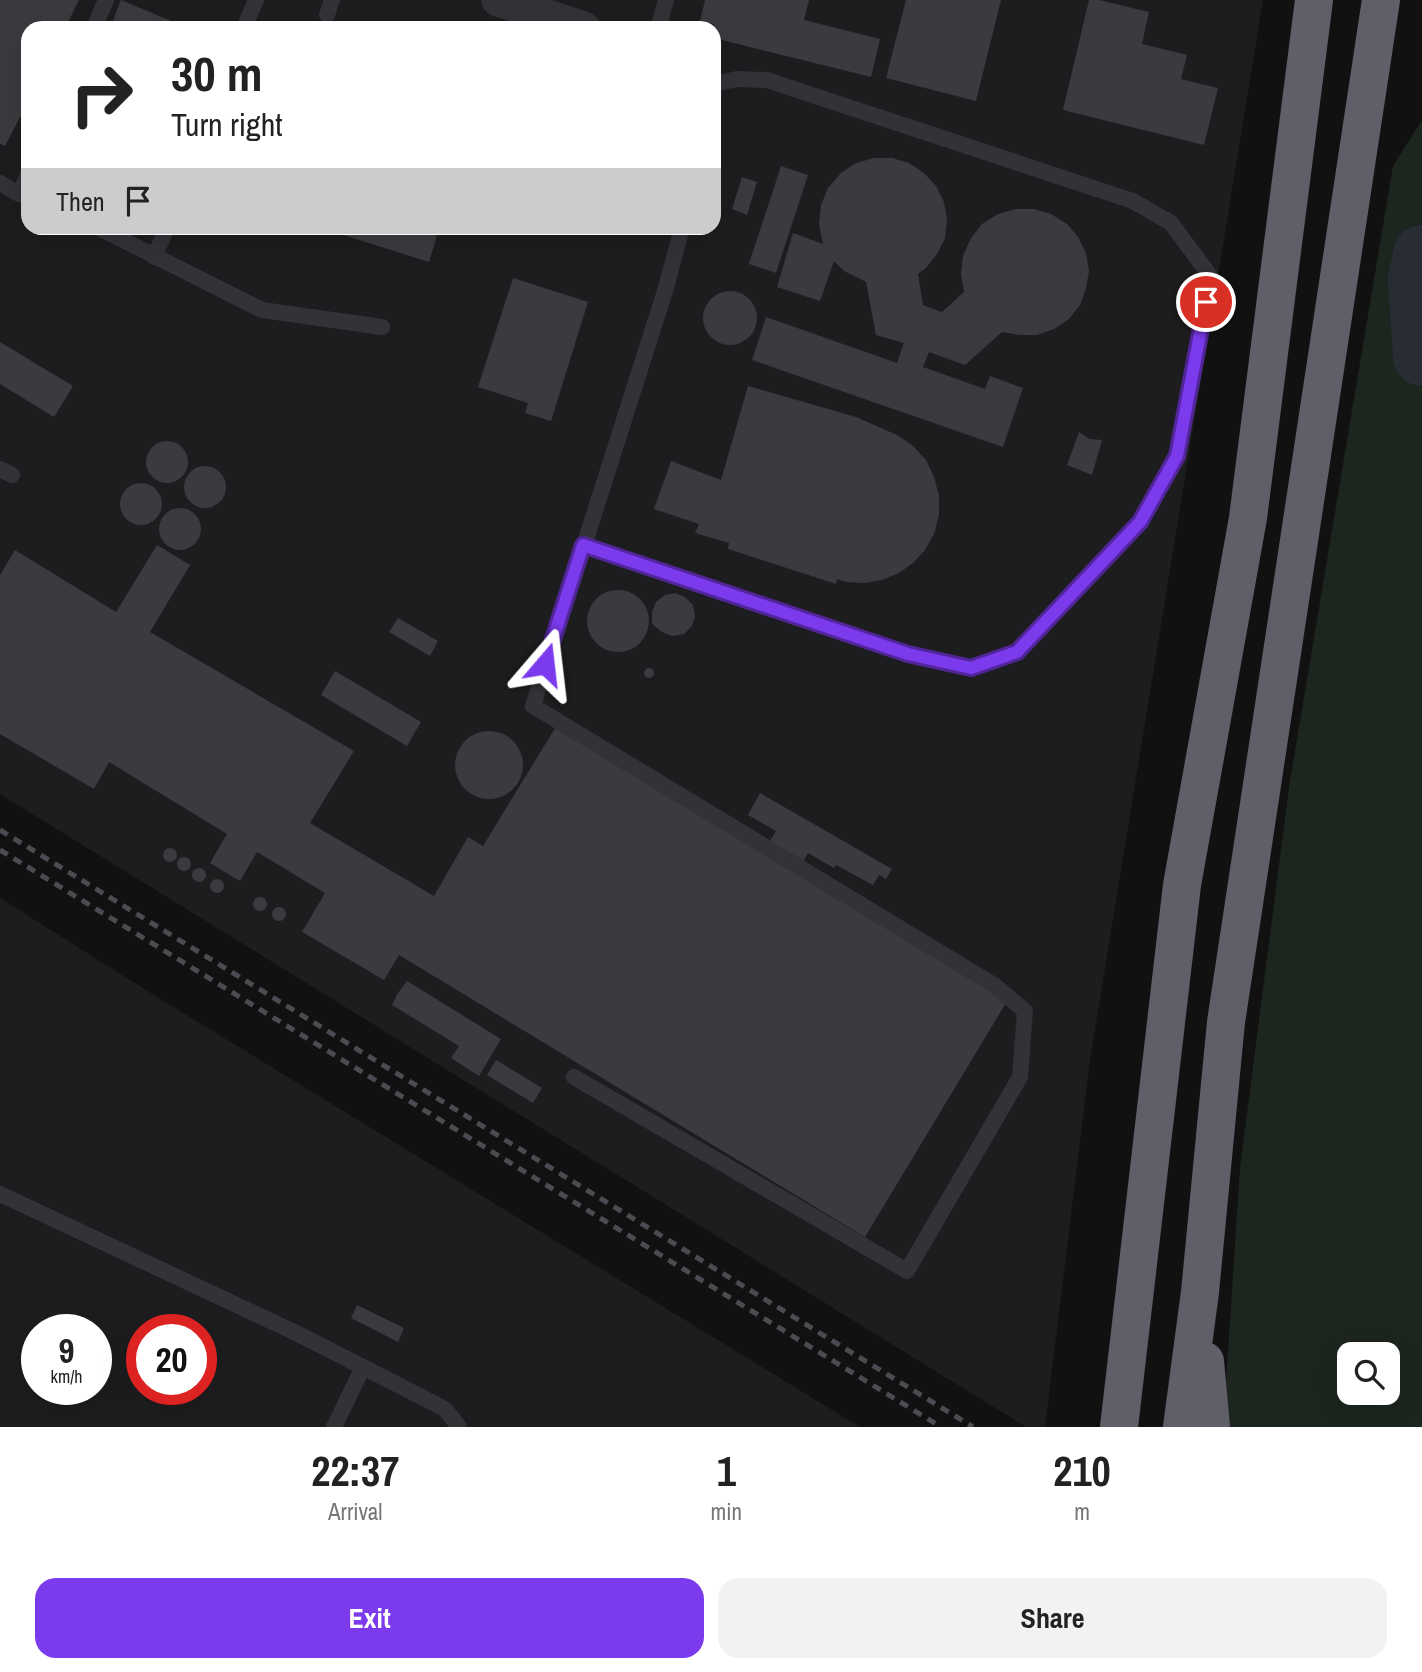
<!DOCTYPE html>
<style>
body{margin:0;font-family:"Archivo Narrow",sans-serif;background:#f2f2f2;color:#222;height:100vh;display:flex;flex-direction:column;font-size:26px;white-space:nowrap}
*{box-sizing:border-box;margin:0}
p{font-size:23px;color:#767676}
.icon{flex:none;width:38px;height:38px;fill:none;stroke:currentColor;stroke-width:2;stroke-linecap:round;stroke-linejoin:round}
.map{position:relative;height:1427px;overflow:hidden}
.panel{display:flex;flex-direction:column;background:#fff;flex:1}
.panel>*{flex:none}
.hud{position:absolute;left:21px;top:21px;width:700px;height:214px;border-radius:21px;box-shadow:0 7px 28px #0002;background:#fff;color:#222;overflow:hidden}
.buttons{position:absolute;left:1337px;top:1342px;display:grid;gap:14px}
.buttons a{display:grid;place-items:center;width:63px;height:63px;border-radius:14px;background:#fff;box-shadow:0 7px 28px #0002;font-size:35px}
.speed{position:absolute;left:21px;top:1314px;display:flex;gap:14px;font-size:35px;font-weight:700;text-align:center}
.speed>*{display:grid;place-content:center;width:91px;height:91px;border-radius:50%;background:#fff;box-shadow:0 7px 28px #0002;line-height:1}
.speed small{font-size:18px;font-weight:400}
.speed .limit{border:10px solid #d22;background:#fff;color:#111}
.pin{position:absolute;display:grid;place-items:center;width:60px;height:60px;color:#fff;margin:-30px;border:4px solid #fff;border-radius:50%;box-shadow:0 2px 7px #0007}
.me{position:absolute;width:77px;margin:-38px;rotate:17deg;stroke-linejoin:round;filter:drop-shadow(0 0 5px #0008)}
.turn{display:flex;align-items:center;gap:24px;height:147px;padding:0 35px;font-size:32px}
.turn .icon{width:91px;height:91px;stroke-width:2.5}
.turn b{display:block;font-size:49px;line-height:60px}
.then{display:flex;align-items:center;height:66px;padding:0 35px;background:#0003;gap:14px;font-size:26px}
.eta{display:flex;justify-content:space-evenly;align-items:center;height:119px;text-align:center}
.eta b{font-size:42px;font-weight:700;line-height:49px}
.primary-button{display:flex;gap:14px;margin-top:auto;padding:14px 35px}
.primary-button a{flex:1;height:80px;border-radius:21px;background:#7c3aed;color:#fff;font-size:28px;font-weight:700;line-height:80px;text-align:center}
.primary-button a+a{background:#f2f2f2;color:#222}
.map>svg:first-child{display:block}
.built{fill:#1d1d1f;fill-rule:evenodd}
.green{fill:#1d251f;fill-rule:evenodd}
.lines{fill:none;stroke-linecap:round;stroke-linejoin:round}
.river{stroke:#282d35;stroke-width:58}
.building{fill:#3b3b3f}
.lane{stroke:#323237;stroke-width:16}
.street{stroke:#323237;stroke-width:33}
.highway{stroke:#5e5f68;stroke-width:38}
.rail{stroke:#4b4c52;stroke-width:5;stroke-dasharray:9 7;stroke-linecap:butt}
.route-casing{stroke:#51269a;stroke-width:18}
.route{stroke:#7c3aed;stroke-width:12}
</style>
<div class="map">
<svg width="1422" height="1427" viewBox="0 0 1422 1427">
<rect width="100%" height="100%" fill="#111112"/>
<!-- built -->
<path class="built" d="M0 0H1263L1090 1060 1045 1427H1026L0 794ZM28 28H714V228H28Z
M0 898 157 997 860 1427H0ZM37 1330H96V1390H37ZM142 1330H201V1390H142Z"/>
<!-- green -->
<path class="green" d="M1422 120V1427H1223L1240 1168 1289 787 1393 166ZM1349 1354H1388V1393H1349Z"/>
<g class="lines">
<!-- river -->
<path class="river" d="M1422 254 1417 279 1422 357"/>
</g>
<!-- building -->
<path class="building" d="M0 0H79L65 28H28V102L5 146 0 144Z
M121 0 188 28H110Z
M705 0H809L804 20 880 39 871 77 714 38V24L700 21Z
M906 0H1001L976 101 886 78Z
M1089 0H1099L1149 12 1142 44 1187 55 1181 79 1218 88 1204 145 1063 110Z
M874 158H892L909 163 924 173 936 186 944 202 947 220 945 238 937 254 926 268 918 274 923 305 942 312 964 292 961 274 963 256 971 238 982 224 998 214 1016 209H1034L1051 214 1067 224 1078 237 1086 253 1089 271 1086 288 1080 305 1069 319 1054 329 1037 335H1019L1002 332 965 365 929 352 923 367 985 389 990 376 1023 388 1003 447 752 360 766 317 897 363 904 343 876 335 866 282 844 271 834 261 820 301 777 287 793 233 823 244 819 224 821 205 828 188 841 173 856 163Z
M781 166 808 175 776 273 749 264Z
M742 177 757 182 747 215 732 209Z
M321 228H374L385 231 386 228H409L437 236 429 262Z
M513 278 588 302 551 421 525 413 528 403 478 387Z
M703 318a27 27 0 1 1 54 0a27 27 0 1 1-54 0Z
M0 342 73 386 54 417 0 384Z
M748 386 856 417 897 435 913 446 926 460 934 477 939 496V515L934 534 925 550 913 563 899 573 882 580 864 583 846 582 837 579 836 584 728 549 729 543 695 533 699 524 654 509 671 461 721 480Z
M1079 432 1090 439 1102 440 1092 475 1067 465Z
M146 462a21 21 0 1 1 42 0a21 21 0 1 1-42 0Z
M184 487a21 21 0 1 1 42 0a21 21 0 1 1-42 0Z
M120 504a21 21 0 1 1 42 0a21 21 0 1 1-42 0Z
M159 529a21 21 0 1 1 42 0a21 21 0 1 1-42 0Z
M157 545 190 565 150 632 354 751 310 823 434 896 468 837 483 846 557 725 765 850 776 831 748 815 760 793 892 869 886 879 879 875 873 885 836 865 834 868 808 853 799 869 1009 998 865 1237 399 955 384 980 302 932 325 893 257 852 240 881 210 863 227 834 109 762 94 789 0 734V575L15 550 116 612Z
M587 621a31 31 0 1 1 62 0a31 31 0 1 1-62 0Z
M675 593 685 597 693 605 695 616 692 626 684 634 672 636 662 632 652 624V612L656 602 665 595Z
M398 618 438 641 430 656 389 632Z
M644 673a5 5 0 1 1 10 0a5 5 0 1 1-10 0Z
M335 671 421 722 407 746 321 695Z
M455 765a34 34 0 1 1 68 0a34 34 0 1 1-68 0Z
M163 855a7 7 0 1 1 14 0a7 7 0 1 1-14 0Z
M177 864a7 7 0 1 1 14 0a7 7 0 1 1-14 0Z
M192 875a7 7 0 1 1 14 0a7 7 0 1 1-14 0Z
M210 886a7 7 0 1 1 14 0a7 7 0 1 1-14 0Z
M253 904a7 7 0 1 1 14 0a7 7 0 1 1-14 0Z
M272 914a7 7 0 1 1 14 0a7 7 0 1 1-14 0Z
M407 981 501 1039 479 1076 451 1058 459 1046 392 1005 398 993Z
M496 1060 542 1088 533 1103 487 1075Z
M357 1305 404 1328 398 1342 351 1318Z"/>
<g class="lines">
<!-- lane -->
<path class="lane" d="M327 15 332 0
M94 28 106 0
M244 28 256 0
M658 28 666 0
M0 183 19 194 28 175
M99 228 262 310 382 327
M154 257 167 228
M0 469 12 475
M583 545 908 654 971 668 1017 652 1140 522 1177 456 1211 277 1171 223 1133 201 767 80 737 79 714 84
M574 1077 907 1271 1020 1077 1025 1011 994 985 533 706 665 291 682 228
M0 1194 292 1331 363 1367 445 1409 459 1427
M334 1427 363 1367"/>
<!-- street -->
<path class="street" d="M498 0 584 28"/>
<!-- highway -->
<path class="highway" d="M1205 1361 1211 1427
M1119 1427 1182 885 1248 518 1314 0
M1182 1427 1200 1292 1226 1022 1381 0"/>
<!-- rail -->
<path class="rail" d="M0 830 973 1427
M0 850 941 1427"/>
</g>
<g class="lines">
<defs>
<path id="route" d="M545 664 583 545 908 654 971 668 1017 652 1140 522 1177 456 1206 302"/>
</defs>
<!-- route casing -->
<use href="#route" class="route-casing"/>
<!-- route -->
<use href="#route" class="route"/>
</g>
</svg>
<div class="buttons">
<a><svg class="icon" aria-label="search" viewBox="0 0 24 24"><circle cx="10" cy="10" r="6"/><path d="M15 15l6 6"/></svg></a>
</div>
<div class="speed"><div>9<small>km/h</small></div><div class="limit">20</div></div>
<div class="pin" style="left:1206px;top:302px;background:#d93025"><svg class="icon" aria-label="arrive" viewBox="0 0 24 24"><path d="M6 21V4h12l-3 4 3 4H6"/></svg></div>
<svg class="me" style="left:545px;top:664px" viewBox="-20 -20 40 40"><path d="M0-17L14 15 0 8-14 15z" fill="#7c3aed" stroke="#fff" stroke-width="4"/></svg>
<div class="hud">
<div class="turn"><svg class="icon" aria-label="right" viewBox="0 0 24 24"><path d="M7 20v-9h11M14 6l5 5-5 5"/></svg><div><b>30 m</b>Turn right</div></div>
<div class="then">Then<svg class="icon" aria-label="arrive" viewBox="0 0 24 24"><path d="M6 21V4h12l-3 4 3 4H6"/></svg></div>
</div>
</div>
<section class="panel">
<div class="eta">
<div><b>22:37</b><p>Arrival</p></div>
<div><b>1</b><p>min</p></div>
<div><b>210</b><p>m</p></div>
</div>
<div class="primary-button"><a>Exit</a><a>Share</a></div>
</section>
